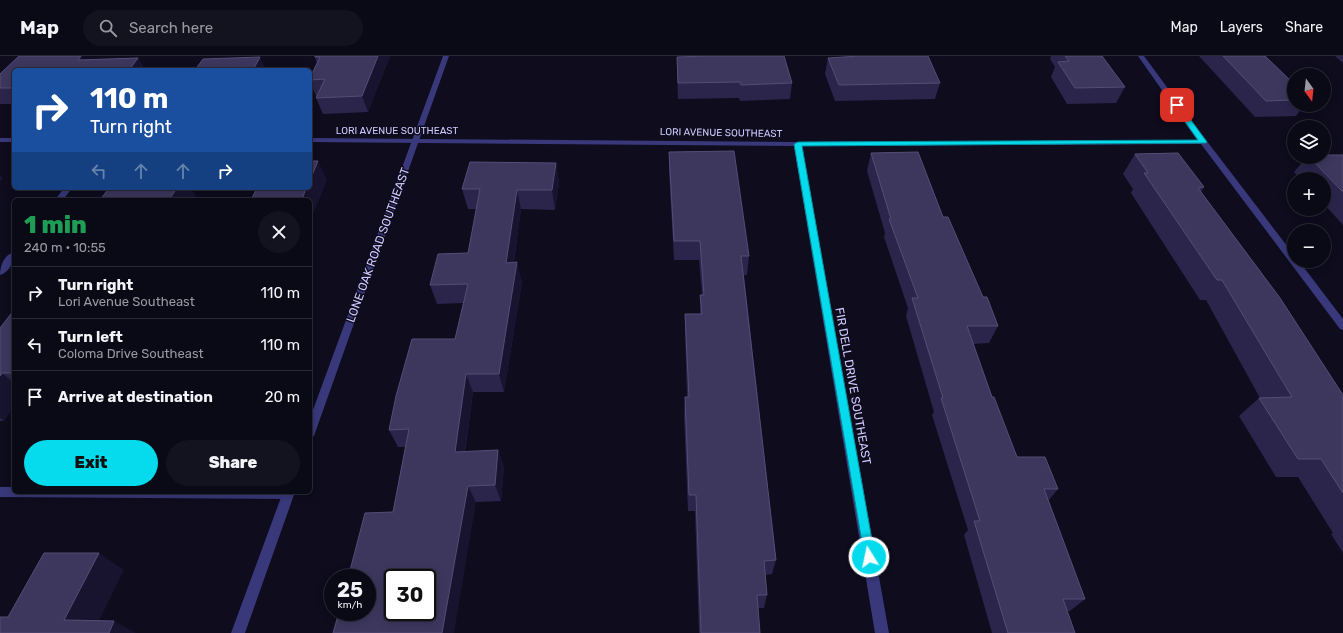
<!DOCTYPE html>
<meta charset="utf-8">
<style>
body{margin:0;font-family:Rubik,sans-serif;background:#13121f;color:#f1f3f6;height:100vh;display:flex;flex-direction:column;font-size:15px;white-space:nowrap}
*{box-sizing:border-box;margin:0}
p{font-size:13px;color:#999aa1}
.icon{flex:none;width:22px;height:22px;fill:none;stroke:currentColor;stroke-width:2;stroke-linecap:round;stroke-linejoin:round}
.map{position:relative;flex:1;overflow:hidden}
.details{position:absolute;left:12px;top:142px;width:300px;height:296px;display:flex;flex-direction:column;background:#0a0916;border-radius:6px;box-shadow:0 2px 10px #0003,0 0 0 1px #2a2a35}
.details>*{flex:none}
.guide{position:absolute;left:12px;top:12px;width:300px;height:122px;border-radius:6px;box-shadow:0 2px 10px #0003,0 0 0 1px #2a2a35;background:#1a4fa0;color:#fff;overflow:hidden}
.needle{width:26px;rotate:165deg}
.tools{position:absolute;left:1287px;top:12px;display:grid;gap:8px}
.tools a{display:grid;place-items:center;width:44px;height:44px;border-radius:50%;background:#0a0916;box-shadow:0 2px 10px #0003,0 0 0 1px #2a2a35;font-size:20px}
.speed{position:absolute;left:324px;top:513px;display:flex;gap:8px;font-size:20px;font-weight:700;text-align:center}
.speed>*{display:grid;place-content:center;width:52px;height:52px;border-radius:50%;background:#0a0916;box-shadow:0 2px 10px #0003,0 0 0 1px #2a2a35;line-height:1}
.speed small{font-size:10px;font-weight:400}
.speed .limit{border:2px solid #111;border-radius:6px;background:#fff;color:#111}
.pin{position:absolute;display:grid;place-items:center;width:34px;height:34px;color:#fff;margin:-17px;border-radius:8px;box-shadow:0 2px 6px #0006}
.me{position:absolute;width:44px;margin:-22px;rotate:350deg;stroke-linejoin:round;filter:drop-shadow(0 0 3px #0008)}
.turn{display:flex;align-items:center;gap:14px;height:84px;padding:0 12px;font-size:18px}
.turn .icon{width:52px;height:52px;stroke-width:2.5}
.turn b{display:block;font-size:28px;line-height:34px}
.lanes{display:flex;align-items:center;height:38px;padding:0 12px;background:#0003;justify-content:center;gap:20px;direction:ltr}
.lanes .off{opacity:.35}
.round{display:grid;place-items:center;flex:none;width:42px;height:42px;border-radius:21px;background:#13121f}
.head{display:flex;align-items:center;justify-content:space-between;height:68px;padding:0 12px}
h1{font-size:24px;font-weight:800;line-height:30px;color:#1e9e55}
.action{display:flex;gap:8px;margin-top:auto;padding:8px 12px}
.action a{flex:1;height:46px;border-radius:24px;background:#06daed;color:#111;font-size:16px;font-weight:800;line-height:46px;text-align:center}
.action a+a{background:#13121f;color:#f1f3f6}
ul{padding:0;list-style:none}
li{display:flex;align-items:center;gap:12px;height:52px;padding:0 12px;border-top:1px solid #2a2a35}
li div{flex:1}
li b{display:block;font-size:15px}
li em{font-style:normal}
header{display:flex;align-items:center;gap:24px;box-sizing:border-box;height:56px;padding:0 20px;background:#0a0916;border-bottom:1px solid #2a2a35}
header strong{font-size:19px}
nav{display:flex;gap:22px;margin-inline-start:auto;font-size:14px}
.search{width:280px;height:36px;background:#13121f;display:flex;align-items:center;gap:10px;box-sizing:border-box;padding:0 14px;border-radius:22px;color:#999aa1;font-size:15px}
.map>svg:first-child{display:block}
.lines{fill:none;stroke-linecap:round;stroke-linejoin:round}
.minor{fill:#39387b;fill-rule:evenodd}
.tertiary{fill:#39387b;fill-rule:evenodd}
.wall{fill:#2b254b}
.shaded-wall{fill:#181430}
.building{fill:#3d375e;stroke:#544e77;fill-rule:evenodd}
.route{fill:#06daed;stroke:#048e9a}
.labels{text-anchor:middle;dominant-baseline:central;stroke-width:3;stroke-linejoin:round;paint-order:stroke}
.far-street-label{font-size:10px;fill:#cec9fe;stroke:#0e0c1d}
.street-label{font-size:12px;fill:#cec9fe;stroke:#0e0c1d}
</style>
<header>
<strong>Map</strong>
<div class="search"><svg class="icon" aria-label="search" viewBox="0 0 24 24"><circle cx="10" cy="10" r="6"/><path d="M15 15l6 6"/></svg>Search here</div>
<nav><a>Map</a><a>Layers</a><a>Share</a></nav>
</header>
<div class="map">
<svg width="1343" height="577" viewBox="0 0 1343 577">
<rect width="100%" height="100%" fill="#0e0c1d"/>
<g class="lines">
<!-- minor -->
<path class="minor" d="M1138 0H1144L1206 84 1294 199V205H1299L1343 263V274L1340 273 1201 88 802 90 889 577H875L794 90 310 86V82L798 86 1197 84Z
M0 82H14V86H0Z
M64 132H72L63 144H55Z
M14 196C14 205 10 216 0 219 0 210 4 199 14 196Z
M0 431H14V436H293L294 438 292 442 288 443 0 441Z"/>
<!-- tertiary -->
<path class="tertiary" d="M443 0H449L315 377 314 380 310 382V362Z
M283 436H295L245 577H231Z"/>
</g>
<!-- wall -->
<path class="wall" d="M19 0H81L83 4 138 2 145 14H14V48H0V18Z
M315 0H390L368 56 323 58 316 42 317 40H316L310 26V22L317 8 315 1Z
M1051 0H1102L1125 31 1116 47 1067 48 1051 21 1055 11 1050 3Z
M1199 0H1265L1294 28V49H1304L1296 60 1255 61Z
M1335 0H1343V7Z
M677 1 792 27 790 43 740 45 739 42 678 43 677 17Z
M828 2 940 27 935 43 835 45 825 18Z
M669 96 749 200 747 219H744L776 504 772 518 765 519 767 539 764 552H758L760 577H699L695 455H688L684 359 685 341H687L685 276V258H700V239H702L699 204H674L669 115Z
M871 97 943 161 983 241 998 270 989 287 973 288 992 341 1017 401 1058 433 1048 445 1085 543 1070 555H1067L1075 577H992L964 479 968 474 932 359 934 356 906 260 908 252 884 181 885 177 867 115Z
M1135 98 1204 131 1201 136 1343 339V497L1331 478 1333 477 1298 421H1276L1239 360 1259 342H1260L1206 244H1200L1131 137 1133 133 1123 118Z
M1343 99V169L1324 148V123H1301L1294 116 1307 101H1324Z
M556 107 559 127 555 154 521 153 514 206 522 226 504 336H473L465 396 498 394 504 411 501 445 476 446 393 456 405 391H398L389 374 455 283 463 247 437 248 430 229 468 197 476 153H468L462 133Z
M14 254V349L4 365H0V272Z"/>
<!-- shaded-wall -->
<path class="shaded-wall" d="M81 0 90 14 78 4Z
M378 0H390L368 56 362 40Z
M260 1 266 14H253Z
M138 2 145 14H129Z
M318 105 327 124 310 166V144H302L306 132H310V124Z
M556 107 559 127 555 154 552 134Z
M0 119 3 122 0 126Z
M177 132H191L196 140 193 144H169Z
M517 134 521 153 511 226 506 207Z
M517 206 522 226 504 336 499 318Z
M2 317 14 327V349L4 365 0 362V320Z
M466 318 473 336 462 413 455 396Z
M498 394 504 411 501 445 495 429Z
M468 430 476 446 454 577H442Z
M99 497 124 514 93 577 64 564Z
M114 565 136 577H109Z"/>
<!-- building -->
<path class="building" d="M19 0H81L78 4 138 2 129 14H14V32H0V18Z
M315 0H378L362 40 316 42 325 23 310 24V22L320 1H315Z
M707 0H784L792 27 741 29 740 26 678 27 677 1Z
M859 0H928L940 27 839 29 828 2Z
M1065 0H1102L1125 31 1075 32 1058 6 1069 5Z
M1223 0H1265L1294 28V44L1266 45Z
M260 1 253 14H195L203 3Z
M734 95 749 200H741L776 504 764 505 767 539H757L760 577H701L696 439H689L685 341H689L685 258H702L700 239H704L700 185H674L669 96Z
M918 96 943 161H948L983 241H987L998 270H967L992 341H994L1017 401H1045L1058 433H1044L1085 543H1063L1075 577H1008L974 465H980L941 342H943L912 242H918L889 163H891L871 97Z
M1178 97 1204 131 1198 132 1280 242 1343 339V437L1321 403H1298L1259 342 1292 341 1222 224H1217L1144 117H1148L1135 98Z
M1324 99H1343V136L1309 101H1324Z
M310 105H318L310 124Z
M470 106 556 107 552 134H517L506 207 517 206 499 318H466L455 396 498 394 495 429 468 430 442 577H333L339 556H367V522H348L365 457 393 456 409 373 389 374 396 340 412 283H455L468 228 430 229 438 198 468 197 480 133H462ZM393 522H427V556H393Z
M109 132H177L169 144H100Z
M257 132H306L302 144H251Z
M14 254V317H2L0 320V272Z
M44 497H99L64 564 114 565 109 577H0V561H8Z"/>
<!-- route -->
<path class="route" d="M1174 48H1179L1207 86 1206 87 802 90 875 501 873 504 869 506 865 504 794 88 798 86 1198 84 1173 49Z"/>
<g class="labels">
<!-- far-street labels -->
<g class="far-street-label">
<text x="397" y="75">LORI AVENUE SOUTHEAST</text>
<text transform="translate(721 77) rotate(1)">LORI AVENUE SOUTHEAST</text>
</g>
<!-- street labels -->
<g class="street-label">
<text transform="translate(378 189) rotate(-70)">LONE OAK ROAD SOUTHEAST</text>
<text transform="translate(853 330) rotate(80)">FIR DELL DRIVE SOUTHEAST</text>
</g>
</g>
</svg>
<div class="tools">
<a><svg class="needle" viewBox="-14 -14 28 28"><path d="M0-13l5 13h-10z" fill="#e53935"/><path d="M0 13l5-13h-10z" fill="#999aa1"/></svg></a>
<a><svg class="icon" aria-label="layers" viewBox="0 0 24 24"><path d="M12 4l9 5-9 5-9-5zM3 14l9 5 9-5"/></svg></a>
<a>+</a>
<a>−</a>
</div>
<div class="speed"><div>25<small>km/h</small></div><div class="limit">30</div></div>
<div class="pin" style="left:1177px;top:49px;background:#d93025"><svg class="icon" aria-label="arrive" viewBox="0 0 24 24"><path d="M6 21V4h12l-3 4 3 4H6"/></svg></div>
<svg class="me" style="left:869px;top:501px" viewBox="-20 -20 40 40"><circle r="17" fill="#06daed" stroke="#fff" stroke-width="3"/><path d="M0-11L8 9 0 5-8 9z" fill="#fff"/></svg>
<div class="guide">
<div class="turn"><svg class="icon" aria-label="right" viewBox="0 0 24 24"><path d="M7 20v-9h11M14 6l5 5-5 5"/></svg><div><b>110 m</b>Turn right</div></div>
<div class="lanes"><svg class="icon off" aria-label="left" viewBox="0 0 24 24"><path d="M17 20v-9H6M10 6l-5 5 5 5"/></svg><svg class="icon off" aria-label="ahead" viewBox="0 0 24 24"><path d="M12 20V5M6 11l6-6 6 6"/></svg><svg class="icon off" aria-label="ahead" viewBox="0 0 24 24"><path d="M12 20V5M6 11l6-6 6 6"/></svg><svg class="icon" aria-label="right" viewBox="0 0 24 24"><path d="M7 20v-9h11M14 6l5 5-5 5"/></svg></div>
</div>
<section class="details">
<div class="head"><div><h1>1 min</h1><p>240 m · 10:55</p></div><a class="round"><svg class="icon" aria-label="close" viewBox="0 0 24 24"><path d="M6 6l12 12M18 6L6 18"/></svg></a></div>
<ul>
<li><svg class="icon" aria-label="right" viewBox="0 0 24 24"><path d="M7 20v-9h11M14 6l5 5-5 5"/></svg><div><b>Turn right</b><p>Lori Avenue Southeast</p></div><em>110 m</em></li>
<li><svg class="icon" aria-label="left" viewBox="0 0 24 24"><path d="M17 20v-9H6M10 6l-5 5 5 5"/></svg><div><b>Turn left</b><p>Coloma Drive Southeast</p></div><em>110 m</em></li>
<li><svg class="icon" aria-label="arrive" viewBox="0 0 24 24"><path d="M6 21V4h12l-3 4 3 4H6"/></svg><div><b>Arrive at destination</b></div><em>20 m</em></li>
</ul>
<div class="action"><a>Exit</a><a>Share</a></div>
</section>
</div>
